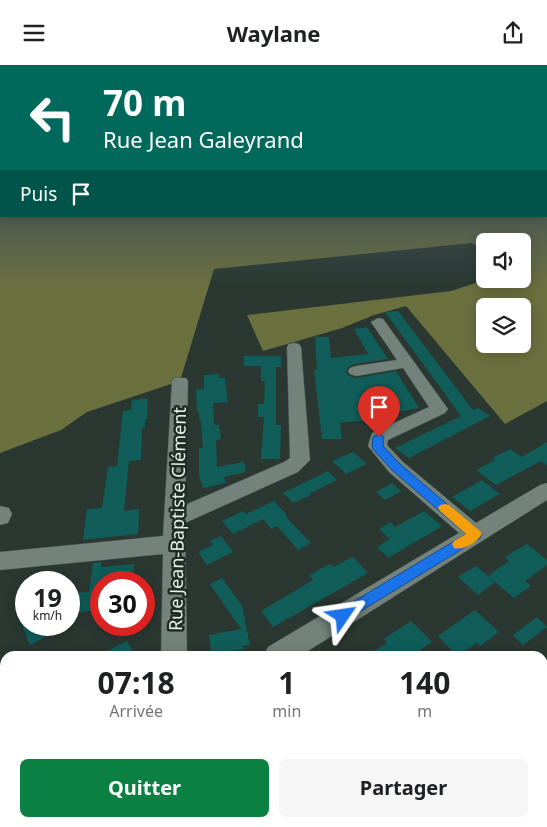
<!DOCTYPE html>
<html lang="fr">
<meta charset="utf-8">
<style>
body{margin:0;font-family:"Noto Sans",sans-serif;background:#f6f6f6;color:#202124;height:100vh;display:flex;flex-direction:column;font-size:19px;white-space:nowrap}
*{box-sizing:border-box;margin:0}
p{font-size:16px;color:#757577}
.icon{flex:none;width:28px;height:28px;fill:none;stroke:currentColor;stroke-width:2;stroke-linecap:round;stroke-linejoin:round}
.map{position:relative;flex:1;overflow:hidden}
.sheet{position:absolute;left:0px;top:586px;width:548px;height:176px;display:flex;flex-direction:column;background:#fff;border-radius:15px 15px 0 0;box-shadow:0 2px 12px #0003}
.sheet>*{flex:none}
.hud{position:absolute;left:0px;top:0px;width:548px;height:152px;box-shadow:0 2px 12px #0003;background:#00695c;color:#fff;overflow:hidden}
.buttons{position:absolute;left:476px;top:168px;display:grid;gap:10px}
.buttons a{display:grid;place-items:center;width:55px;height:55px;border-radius:8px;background:#fff;box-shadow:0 2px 12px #0003;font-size:25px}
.speed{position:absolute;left:15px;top:506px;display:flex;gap:10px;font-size:25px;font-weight:700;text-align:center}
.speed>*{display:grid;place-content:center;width:65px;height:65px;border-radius:50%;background:#fff;box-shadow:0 2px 12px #0003;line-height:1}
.speed small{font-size:12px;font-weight:400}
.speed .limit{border:8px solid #d22;background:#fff;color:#111}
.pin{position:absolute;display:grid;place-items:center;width:42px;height:42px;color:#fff;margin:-51px -21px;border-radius:50% 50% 50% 0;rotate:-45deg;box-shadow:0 0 5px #0007}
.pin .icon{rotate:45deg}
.me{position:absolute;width:55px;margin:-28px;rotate:58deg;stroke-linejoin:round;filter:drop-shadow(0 0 4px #0008)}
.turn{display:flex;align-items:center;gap:18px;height:105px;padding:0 20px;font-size:22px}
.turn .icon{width:65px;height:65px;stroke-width:2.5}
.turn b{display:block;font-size:35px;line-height:42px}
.then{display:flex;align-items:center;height:48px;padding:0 20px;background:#0003;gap:10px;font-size:19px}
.eta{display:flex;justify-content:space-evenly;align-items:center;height:85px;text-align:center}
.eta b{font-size:30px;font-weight:700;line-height:35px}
.cta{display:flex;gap:10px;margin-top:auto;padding:10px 20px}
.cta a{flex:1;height:58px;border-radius:8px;background:#0b8043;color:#fff;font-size:20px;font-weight:700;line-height:58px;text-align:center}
.cta a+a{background:#f6f6f6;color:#202124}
header{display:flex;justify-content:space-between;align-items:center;height:65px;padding:0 20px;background:#fff;font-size:22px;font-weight:700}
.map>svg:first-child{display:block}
.forest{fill:#6b703f;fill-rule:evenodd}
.building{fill:#105d59}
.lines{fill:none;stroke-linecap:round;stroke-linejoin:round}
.minor-casing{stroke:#4a5550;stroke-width:1}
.minor{fill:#73827b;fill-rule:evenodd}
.route{fill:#1a73e8;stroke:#114b97}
.slow{fill:#f59e0b}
.labels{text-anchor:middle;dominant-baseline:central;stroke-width:5;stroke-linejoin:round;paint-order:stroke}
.street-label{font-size:18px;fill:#e8f0ec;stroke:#202d27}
</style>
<header><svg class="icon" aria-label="menu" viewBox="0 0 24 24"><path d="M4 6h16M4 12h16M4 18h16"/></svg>Waylane<svg class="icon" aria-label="share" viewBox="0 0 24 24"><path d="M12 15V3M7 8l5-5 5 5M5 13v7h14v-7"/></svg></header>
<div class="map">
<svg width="547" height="762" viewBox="0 0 547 762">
<rect width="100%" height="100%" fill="#2a3831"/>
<!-- forest -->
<path class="forest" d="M0 117 1 151H546L547 117V336L505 359 406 241 374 250 342 263 263 286 247 250 451 226 488 214H522V176H485V186L472 178 214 204 180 316 87 347 61 365 0 388ZM485 241H522V279H485Z"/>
<!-- building -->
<path class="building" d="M398 246 473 345 478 343 490 351 409 393 395 383 461 351 385 247Z
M367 262 388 294 355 299 348 302 346 307 349 311 356 313 396 306 419 343 391 348 393 352 340 358 342 374H322L314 305H317L315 272H329L331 293 368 289 354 264Z
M244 291H281V302H276V360H281L280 394H261L264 352H258V339H264L265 316H261V301H244Z
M219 309V313H225L228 337 213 338 214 360H219L221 374 216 375 217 402 244 397 246 407 224 412 226 418 203 423 199 410V383H203L201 355H199V347H197L196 325 204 324V310Z
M148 333 147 354H145V363H142L141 395 129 396 124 446 139 444 138 469 83 475 87 444 102 443 108 402 117 401 123 346 131 345 132 335Z
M547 377V400L541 396 496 420 476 405 495 395 492 393 510 384 522 392Z
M353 387 367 399 346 409 332 396Z
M328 406 337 415 309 429 311 430 293 438 283 428Z
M482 415 500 429 470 446 452 432Z
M392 418 401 426 385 435 376 427Z
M274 436 287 450 285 451 311 478 298 485 277 461 271 464 263 454 233 469 222 456 243 446 246 449Z
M424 446 442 461 388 493 377 482 390 474 379 464 390 457 395 462Z
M221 471 233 487 207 500 198 487 213 480 210 476Z
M527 479 547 495V500L525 516 531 521 514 533 488 511 509 496 505 492Z
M353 492 368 508 273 562 261 546 313 515 309 510 330 499 333 502Z
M101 497V502L134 499 133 518H101V545L69 548 72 528 89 527 93 498Z
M476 501 495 517 478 530 458 512Z
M222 513 242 541 250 580 243 581 244 584 226 587 227 591H212L209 570 241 564 210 519Z
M475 545 499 567 480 581 477 578 457 591 438 571Z
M537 552 547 562 523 580 513 570Z
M411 556 432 577 412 591H366L387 578 384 574Z
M22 560H68L30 580Z
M127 576 135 591H97Z"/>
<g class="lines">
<defs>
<path id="minor" d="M378 253 383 254 448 344 445 348 388 375 387 380 403 397 476 458 540 420 547 418V435L300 591H264L268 582 459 468 389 407 368 381 372 368 429 342 403 303 356 311 350 309 348 306 350 303 356 301 397 295 371 257Z
M294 278 299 279 301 282 310 395 298 407 185 458 187 591H161L163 489 0 505V487L163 471 172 316 174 313H186L188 316 185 440 284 397 290 393 287 282 289 279Z
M0 441 9 443 12 449 8 458 0 460Z
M5 743V758H24L23 762H0V745Z
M154 758H188L187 762H153Z"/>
</defs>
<!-- minor casing -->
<use href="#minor" class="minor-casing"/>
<!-- minor -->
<use href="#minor" class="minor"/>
</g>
<!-- sky -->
<linearGradient id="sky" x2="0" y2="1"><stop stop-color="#171f1b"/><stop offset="0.52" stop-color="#44535a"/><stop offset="1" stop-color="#44535a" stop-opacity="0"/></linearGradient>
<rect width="547" height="224" fill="url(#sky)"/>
<!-- route -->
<path class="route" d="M379 369 384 372 383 381 400 399 482 469 480 473 343 557 338 555 335 551 338 546 466 469 392 405 373 384 372 381 373 372Z"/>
<!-- slow -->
<path class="slow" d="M445 439 449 440 480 466 482 469C477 477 464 486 454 483L452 479 454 476 466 469 440 446 438 443 440 440Z"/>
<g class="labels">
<!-- street labels -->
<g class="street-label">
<text transform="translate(177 454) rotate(-89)">Rue Jean-Baptiste Clément</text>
</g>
</g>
</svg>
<div class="buttons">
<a><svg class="icon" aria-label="sound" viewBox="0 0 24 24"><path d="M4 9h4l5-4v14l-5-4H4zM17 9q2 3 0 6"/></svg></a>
<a><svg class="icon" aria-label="layers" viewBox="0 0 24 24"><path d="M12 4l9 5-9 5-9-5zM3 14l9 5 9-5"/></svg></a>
</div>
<div class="speed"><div>19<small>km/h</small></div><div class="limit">30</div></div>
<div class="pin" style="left:379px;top:372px;background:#d93025"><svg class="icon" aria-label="arrive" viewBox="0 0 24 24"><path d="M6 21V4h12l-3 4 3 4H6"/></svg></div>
<svg class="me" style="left:343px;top:551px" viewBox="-20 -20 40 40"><path d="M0-17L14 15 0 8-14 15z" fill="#1a73e8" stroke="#fff" stroke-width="4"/></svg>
<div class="hud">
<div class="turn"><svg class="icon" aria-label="left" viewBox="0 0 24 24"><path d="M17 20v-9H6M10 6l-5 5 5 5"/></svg><div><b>70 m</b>Rue Jean Galeyrand</div></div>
<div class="then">Puis<svg class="icon" aria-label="arrive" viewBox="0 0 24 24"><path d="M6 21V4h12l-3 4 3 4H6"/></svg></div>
</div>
<section class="sheet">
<div class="eta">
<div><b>07:18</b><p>Arrivée</p></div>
<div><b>1</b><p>min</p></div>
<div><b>140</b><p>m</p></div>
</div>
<div class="cta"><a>Quitter</a><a>Partager</a></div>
</section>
</div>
